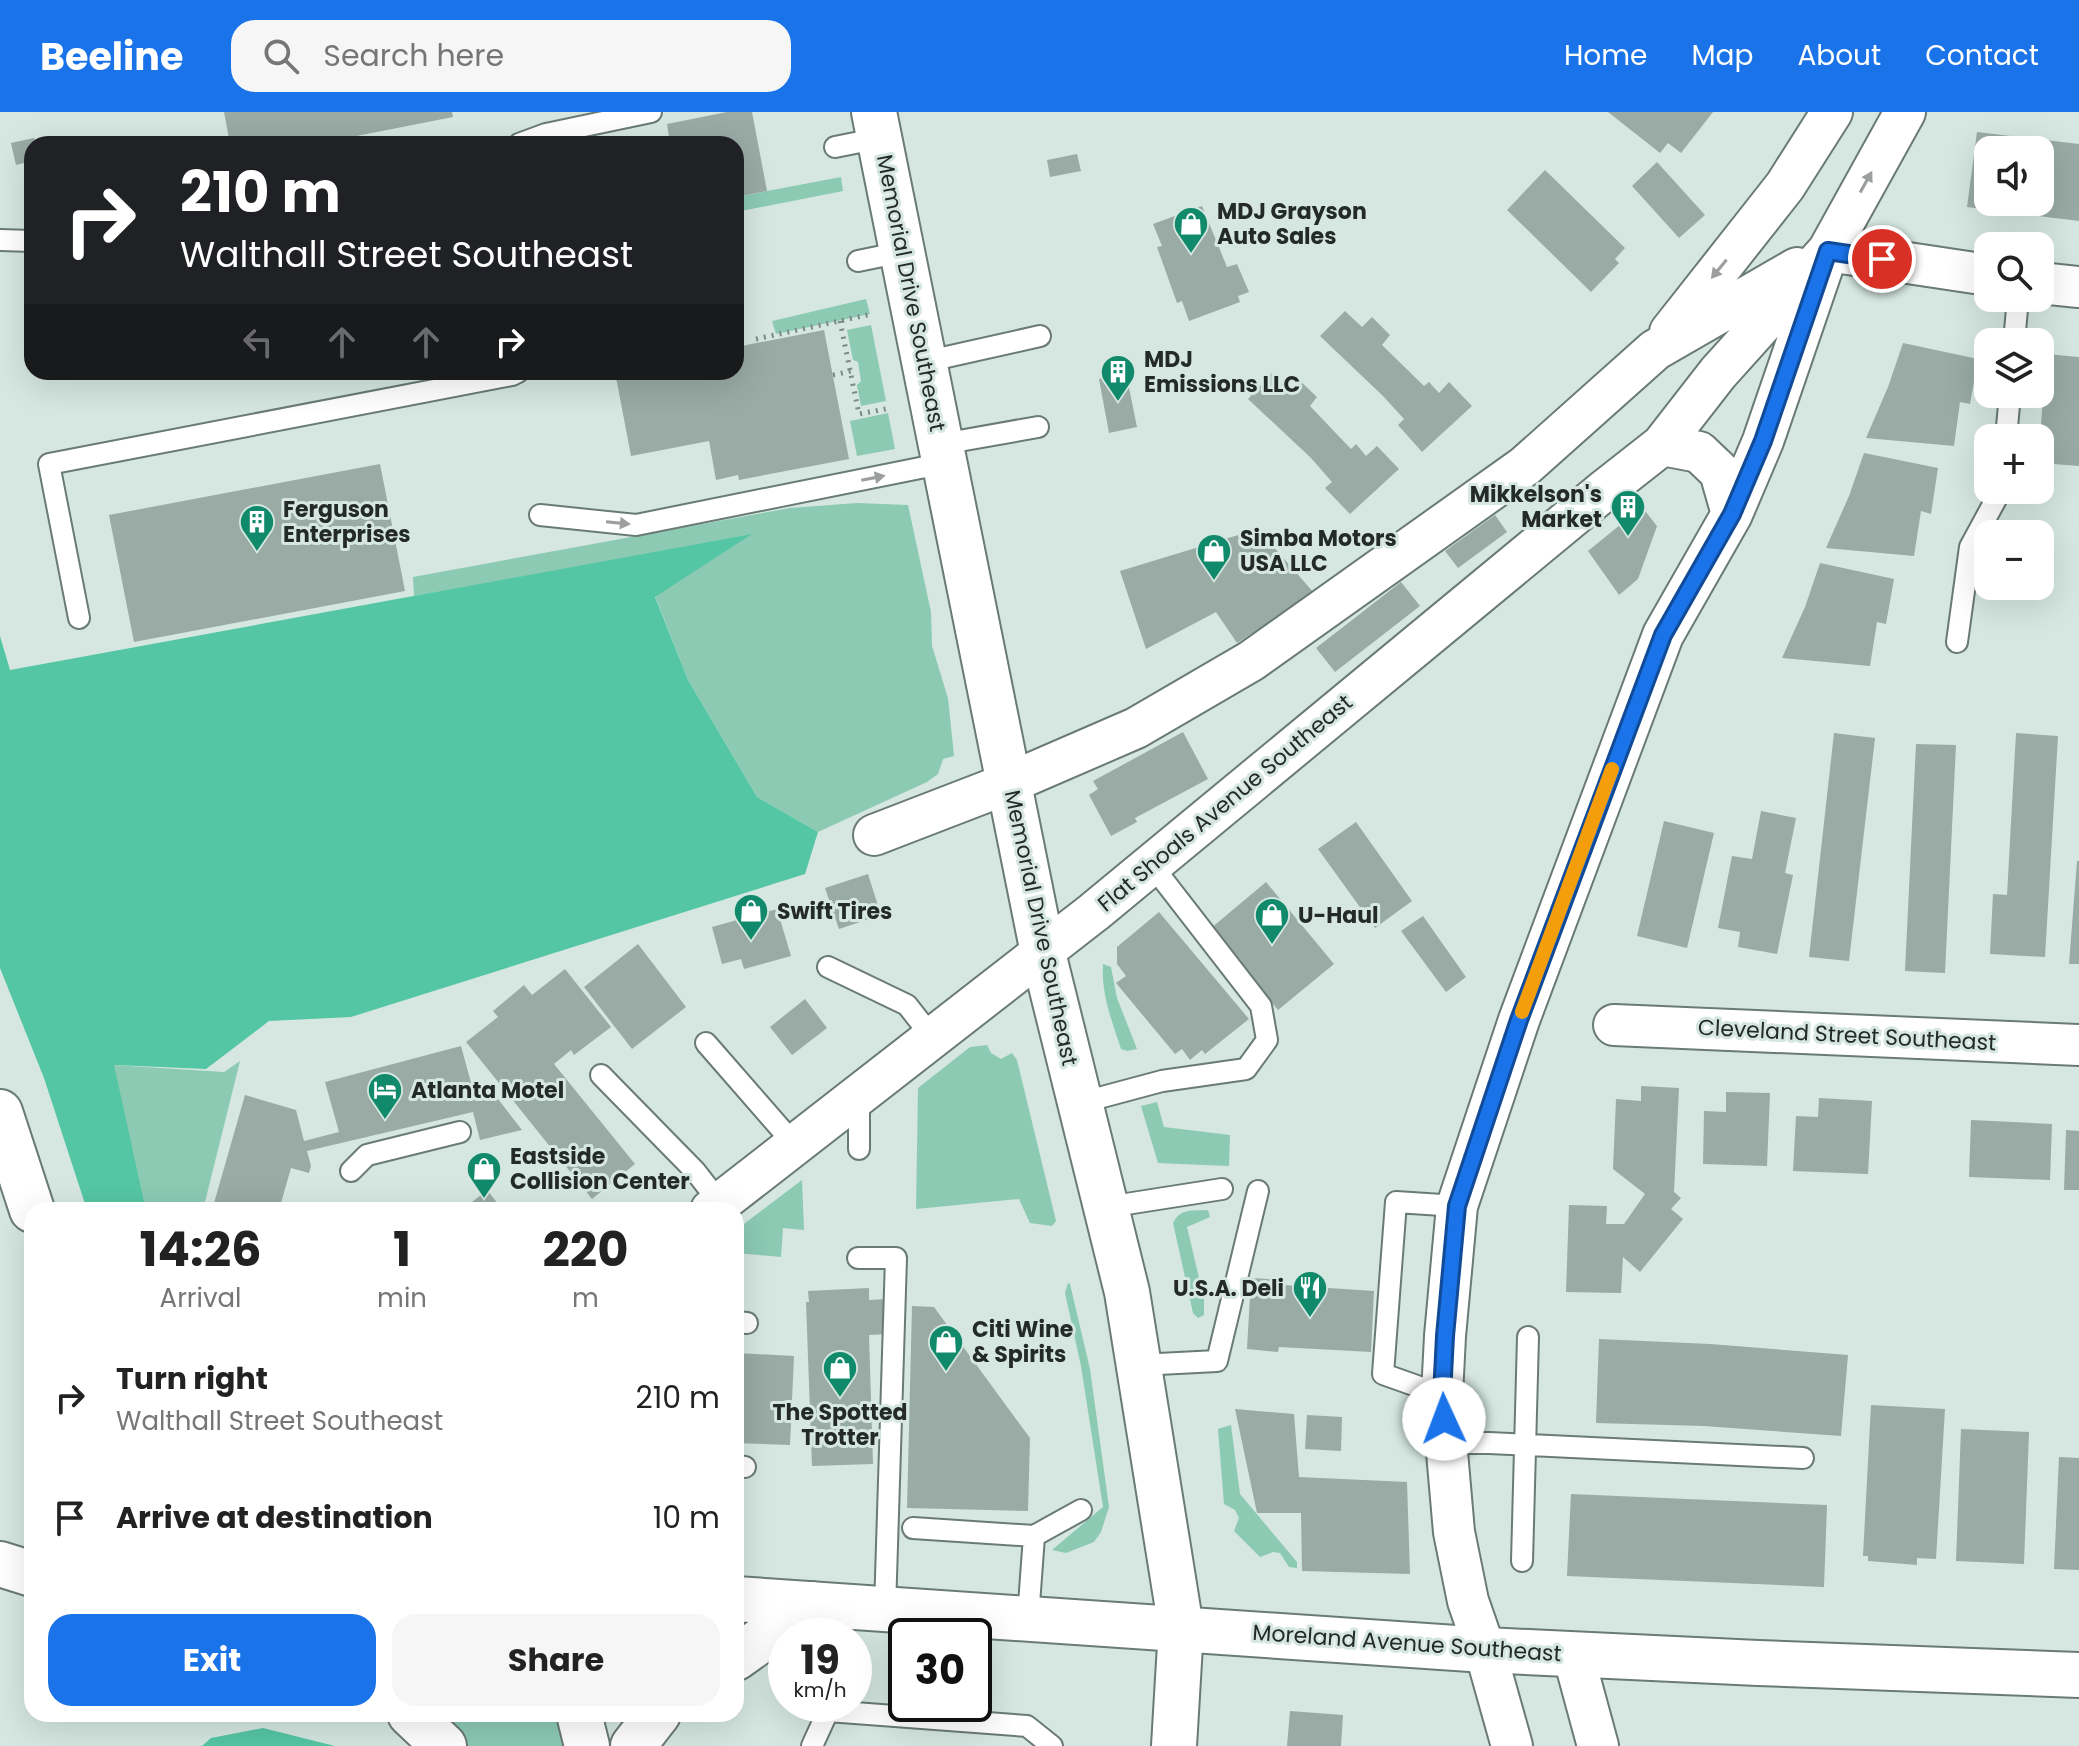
<!DOCTYPE html>
<meta charset="utf-8">
<style>
body{margin:0;font-family:Poppins,sans-serif;background:#f6f6f6;color:#222;height:100vh;display:flex;flex-direction:column;font-size:30px;white-space:nowrap}
*{box-sizing:border-box;margin:0}
p{font-size:26px;color:#767676}
.icon{flex:none;width:44px;height:44px;fill:none;stroke:currentColor;stroke-width:2;stroke-linecap:round;stroke-linejoin:round}
.map{position:relative;flex:1;overflow:hidden}
.details{position:absolute;left:24px;top:1090px;width:720px;height:520px;display:flex;flex-direction:column;background:#fff;border-radius:24px;box-shadow:0 8px 32px #0002}
.details>*{flex:none}
.guide{position:absolute;left:24px;top:24px;width:720px;height:244px;border-radius:24px;box-shadow:0 8px 32px #0002;background:#202124;color:#fff;overflow:hidden}
.tools{position:absolute;left:1974px;top:24px;display:grid;gap:16px}
.tools a{display:grid;place-items:center;width:80px;height:80px;border-radius:16px;background:#fff;box-shadow:0 8px 32px #0002;font-size:40px}
.speed{position:absolute;left:768px;top:1506px;display:flex;gap:16px;font-size:40px;font-weight:700;text-align:center}
.speed>*{display:grid;place-content:center;width:104px;height:104px;border-radius:50%;background:#fff;box-shadow:0 8px 32px #0002;line-height:1}
.speed small{font-size:20px;font-weight:400}
.speed .limit{border:4px solid #111;border-radius:12px;background:#fff;color:#111}
.pin{position:absolute;display:grid;place-items:center;width:68px;height:68px;color:#fff;margin:-34px;border:4px solid #fff;border-radius:50%;box-shadow:0 2px 8px #0007}
.me{position:absolute;width:88px;margin:-44px;rotate:358deg;stroke-linejoin:round;filter:drop-shadow(0 0 6px #0008)}
.turn{display:flex;align-items:center;gap:28px;height:168px;padding:0 24px;font-size:36px}
.turn .icon{width:104px;height:104px;stroke-width:2.5}
.turn b{display:block;font-size:56px;line-height:68px}
.lanes{display:flex;align-items:center;height:76px;padding:0 24px;background:#0003;justify-content:center;gap:40px;direction:ltr}
.lanes .off{opacity:.35}
.eta{display:flex;justify-content:space-evenly;align-items:center;height:136px;text-align:center}
.eta b{font-size:48px;font-weight:700;line-height:56px}
.button{display:flex;gap:16px;margin-top:auto;padding:16px 24px}
.button a{flex:1;height:92px;border-radius:24px;background:#1a73e8;color:#fff;font-size:32px;font-weight:700;line-height:92px;text-align:center}
.button a+a{background:#f6f6f6;color:#222}
ul{padding:0;list-style:none}
li{display:flex;align-items:center;gap:24px;height:120px;padding:0 24px}
li div{flex:1}
li b{display:block;font-size:30px}
li em{font-style:normal}
header{display:flex;align-items:center;gap:48px;box-sizing:border-box;height:112px;padding:0 40px;background:#1a73e8;color:#fff}
header strong{font-size:38px}
nav{display:flex;gap:44px;margin-inline-start:auto;font-size:28px}
.search{width:560px;height:72px;background:#f6f6f6;display:flex;align-items:center;gap:20px;box-sizing:border-box;padding:0 28px;border-radius:24px;color:#767676;font-size:30px}
.map>svg:first-child{display:block}
.green{fill:#8ccab4}
.forest{fill:#55c6a3}
.building{fill:#99aba4;fill-rule:evenodd}
.lines{fill:none;stroke-linecap:round;stroke-linejoin:round}
.service-casing{stroke:#6a7a74;stroke-width:24}
.minor-casing{stroke:#6a7a74;stroke-width:44}
.primary-casing{stroke:#6a7a74;stroke-width:48}
.trunk-casing{stroke:#6a7a74;stroke-width:48}
.motorway-casing{stroke:#6a7a74;stroke-width:48}
.path{stroke:#7d8984;stroke-width:5;stroke-dasharray:2 6;stroke-linecap:butt}
.service{stroke:#fff;stroke-width:20}
.minor{stroke:#fff;stroke-width:40}
.primary{stroke:#fff;stroke-width:44}
.trunk{stroke:#fff;stroke-width:44}
.motorway{stroke:#fff;stroke-width:44}
.oneway{fill:#9c9f9e}
.route-casing{stroke:#114b97;stroke-width:20}
.route{stroke:#1a73e8;stroke-width:14}
.slow{stroke:#f59e0b;stroke-width:14}
.labels{text-anchor:middle;dominant-baseline:central;stroke-width:6;stroke-linejoin:round;paint-order:stroke}
.poi-label{font-size:22px;font-weight:bold;fill:#232a27;stroke:#d5e7e0;text-anchor:start}
.street-label{font-size:22px;fill:#232a27;stroke:#d5e7e0}
</style>
<header>
<strong>Beeline</strong>
<div class="search"><svg class="icon" aria-label="search" viewBox="0 0 24 24"><circle cx="10" cy="10" r="6"/><path d="M15 15l6 6"/></svg>Search here</div>
<nav><a>Home</a><a>Map</a><a>About</a><a>Contact</a></nav>
</header>
<div class="map">
<svg width="2079" height="1634" viewBox="0 0 2079 1634">
<rect width="100%" height="100%" fill="#d5e7e0"/>
<!-- green -->
<path class="green" d="M841 65 843 79 736 100V85Z
M866 187 870 202 776 222 772 209Z
M871 213 886 289 861 294 857 273 861 269 858 250 853 248 847 218Z
M888 301 895 337 857 344 850 309Z
M857 391 908 393 931 500 932 534 948 586 954 644 943 647 938 662 927 670 818 720 757 685 688 568 655 484 749 423 414 484 413 465 790 396Z
M1103 852 1111 855 1117 886 1137 937 1127 939 1121 937C1112 909 1101 882 1103 852Z
M987 933 991 941 1001 947 1012 941 1017 948 1056 1109 1052 1114 1030 1111 1019 1087 916 1097 918 976 970 935Z
M240 949 203 1098H146L113 953 224 960Z
M1157 990 1164 1015 1230 1023 1229 1054 1158 1051 1141 994Z
M802 1068 804 1118 783 1116 781 1145 736 1141V1118Z
M1208 1098 1210 1105 1187 1115 1204 1187V1203L1198 1206 1193 1201 1173 1111C1180 1096 1193 1099 1208 1098Z
M1068 1171 1070 1172 1090 1257 1109 1395 1101 1420 1094 1430 1066 1441 1052 1438 1103 1395 1081 1254 1065 1181Z
M1231 1313 1240 1382 1297 1450V1456L1289 1455 1280 1441 1273 1440 1260 1445 1234 1419 1239 1406 1235 1398 1224 1392 1218 1317Z
M438 1602H564L569 1634H467Z"/>
<!-- forest -->
<path class="forest" d="M752 422 655 485 688 568 757 685 818 720 805 762 351 905 269 909 206 957 114 953 146 1098H87L44 966 0 856V524L10 558Z
M263 1616 335 1634H202L211 1626Z"/>
<!-- building -->
<path class="building" d="M224 0H452L453 5 316 32H230Z
M727 0H752L767 79 736 85V32H670L667 12Z
M1608 0H1713L1681 41 1668 31 1660 41Z
M1977 20 2079 32V109L1967 95ZM1988 38H2040V90H1988Z
M34 26 36 32H32V49L16 53 11 31Z
M1077 42 1081 59 1050 65 1047 48Z
M1657 50 1705 103 1679 126 1632 74Z
M1545 58 1625 136 1615 147 1619 151 1591 180 1507 98Z
M1202 94 1227 155 1237 152 1249 180 1238 184 1240 190 1189 209 1182 189 1177 191 1157 135 1162 134 1153 112Z
M1345 199 1362 215 1372 205 1390 223 1382 233 1424 274 1429 270 1439 281 1449 270 1472 294 1422 340 1398 313 1404 307 1383 284 1320 224Z
M824 218 849 347 739 368 738 363 716 368 709 329 631 344 615 260H736V235Z
M1903 231 1978 247 1970 292 1960 290 1954 334 1866 326 1888 275Z
M2046 242 2079 245V354L2040 351V326Z
M1126 261 1137 315 1109 321 1099 267Z
M1272 261 1289 278 1299 268 1317 285 1310 294 1351 337 1356 332 1366 344 1377 334 1399 357 1350 402 1325 376 1332 370 1311 346 1248 287Z
M1864 341 1938 356 1931 402 1921 399 1914 444 1826 436 1849 384Z
M380 352 405 479 134 530 109 403Z
M1642 395 1657 414 1638 467 1619 483 1588 439Z
M1495 403 1507 420 1458 456 1445 439Z
M1258 417 1314 481 1237 531 1216 500 1146 537 1120 459Z
M1820 451 1894 467 1886 512 1877 510 1870 554 1782 546 1805 495Z
M1401 470 1420 494 1335 560 1316 536Z
M1183 620 1208 667 1135 706 1137 710 1111 724 1089 683 1098 677 1093 669Z
M1834 621 1875 626 1849 849 1809 845Z
M2016 621 2058 624 2045 845 1990 842 1993 782 2007 783Z
M1916 632 1956 633 1945 861 1905 859Z
M1761 699 1796 706 1785 761 1793 763 1777 842 1738 835 1740 820 1718 816 1732 744 1752 747Z
M1664 709 1714 721 1687 836 1637 824Z
M1356 710 1412 789 1375 816 1318 737Z
M2077 749H2079V852H2069Z
M868 762 881 803 839 817 825 776Z
M1266 770 1334 852 1278 898 1210 817Z
M777 797 791 844 744 857 741 847 722 852 712 815Z
M1159 800 1249 907 1205 942 1202 938 1190 948 1182 937 1175 942 1116 871 1126 864 1117 852V835Z
M1423 804 1466 865 1446 880 1401 819Z
M638 832 686 895 632 937 584 875Z
M565 857 611 915 574 943 571 938 554 952 635 1052 592 1087 466 930 498 905 493 899 524 873 532 883Z
M805 887 827 916 792 943 770 915Z
M461 934 473 978 488 974 522 1018 480 1028 473 1000 307 1039 311 1054 309 1061 291 1056 279 1098H212L245 983 296 998 304 1029 339 1020 325 970Z
M1641 974 1679 976 1674 1080 1681 1086 1671 1097 1683 1107 1640 1160 1623 1145 1621 1181 1566 1180 1569 1093 1607 1094 1606 1112H1624L1645 1082 1613 1057 1616 987 1641 989Z
M1726 980 1770 981 1767 1054 1703 1052 1704 999 1726 1000Z
M1819 986 1872 989 1868 1062 1793 1059 1796 1004 1818 1005Z
M1971 1008 2052 1012 2050 1068 1969 1065Z
M2066 1018 2079 1019V1078H2064Z
M487 1078 503 1098H462Z
M1251 1166 1283 1168V1173L1374 1179 1371 1240 1279 1235 1278 1240 1247 1237Z
M869 1176V1188L886 1187 888 1222 869 1223 873 1352 812 1354 806 1190H809L808 1179Z
M912 1194 934 1195 1030 1326 1028 1399 907 1396Z
M1599 1227 1710 1232 1848 1243 1841 1324 1704 1314 1596 1311Z
M736 1241 794 1244 790 1333 736 1331Z
M1871 1293 1945 1297 1936 1447 1917 1446V1453L1868 1449V1444H1863Z
M1235 1297 1294 1302 1299 1365 1407 1370 1410 1462 1302 1459 1301 1401H1257Z
M1307 1303 1342 1305 1341 1339 1305 1337Z
M1961 1317 2029 1320 2024 1452 1956 1449Z
M2059 1345 2079 1346V1458L2054 1457Z
M1571 1382 1827 1393 1824 1475 1567 1464Z
M1290 1599 1343 1603 1341 1634H1287Z"/>
<g class="lines">
<defs>
<path id="service" d="M519 32 546 22 651 0
M835 35 880 26
M0 128 32 129
M858 149 902 140
M2014 230 2018 186
M924 250 1040 224
M2006 326 2010 282
M942 332 1038 315
M540 403 636 413 945 351
M79 506 49 352 512 263 518 260
M1957 530 1970 435 2001 378
M828 855 907 893 933 926
M706 931 795 1033
M601 963 695 1059 720 1091
M1080 991 1162 969 1246 957 1267 928 1261 894 1151 752
M859 1037V984
M351 1059 367 1043 460 1020
M1107 1095 1222 1077
M858 1146H896L885 1497
M736 1210 747 1211
M1139 1253 1217 1249 1258 1079
M1442 1283 1383 1262 1396 1090 1457 1094
M1447 1331H1489L1803 1346
M736 1354 745 1355
M913 1416 1034 1424 1081 1398
M1522 1449 1528 1225
M1028 1506 1034 1424
M812 1634 828 1599 1027 1614 1052 1634"/>
<path id="minor" d="M1828 139 1988 163
M2040 171 2079 175
M1670 220 1785 74 1832 0
M1662 333 1699 340 1720 360 1732 402
M874 723 1009 671 1136 616 1251 549 1525 354 1655 238 1797 156
M1614 913 2079 933
M711 1098 1094 800 1606 377 1662 333 1718 261 1828 139 1905 0
M1573 1542 1598 1634
M1512 1634 1485 1538 1468 1489 1454 1420 1442 1283 1445 1224 1457 1094 1519 908 1663 523 1732 402 1763 329 1823 154"/>
<path id="primary" d="M874 0 1043 841 1127 1180 1181 1516 1174 1634"/>
<path id="trunk" d="M736 1487 1485 1538 1758 1551 2079 1563"/>
<path id="motorway" d="M0 1000 32 1098
M0 1452 32 1462
M736 1546 811 1492
M410 1602 444 1634
M579 1602 587 1634
M633 1634 658 1602"/>
</defs>
<!-- service casing -->
<use href="#service" class="service-casing"/>
<!-- minor casing -->
<use href="#minor" class="minor-casing"/>
<!-- primary casing -->
<use href="#primary" class="primary-casing"/>
<!-- trunk casing -->
<use href="#trunk" class="trunk-casing"/>
<!-- motorway casing -->
<use href="#motorway" class="motorway-casing"/>
<!-- path -->
<path class="path" d="M840 209 859 302 891 296
M756 227 872 202
M833 263 851 259"/>
<!-- service -->
<use href="#service" class="service"/>
<!-- minor -->
<use href="#minor" class="minor"/>
<!-- primary -->
<use href="#primary" class="primary"/>
<!-- trunk -->
<use href="#trunk" class="trunk"/>
<!-- motorway -->
<use href="#motorway" class="motorway"/>
</g>
<!-- one-way arrows -->
<defs><path id="oneway-solid" d="M-6-.8H1V-3.2L6.5 0L1 3.2V.8H-6Z" transform="scale(2)"/></defs>
<g class="oneway">
<use href="#oneway-solid" transform="translate(1866 70) rotate(-61)"/>
<use href="#oneway-solid" transform="translate(1719 157) rotate(129)"/>
<use href="#oneway-solid" transform="translate(873 366) rotate(-11)"/>
<use href="#oneway-solid" transform="translate(618 411) rotate(6)"/>
</g>
<g class="lines">
<defs>
<path id="route" d="M1444 1307 1442 1283 1445 1224 1457 1094 1519 908 1663 523 1732 402 1763 329 1828 139 1882 147"/>
</defs>
<!-- route casing -->
<use href="#route" class="route-casing"/>
<!-- route -->
<use href="#route" class="route"/>
<!-- slow -->
<path class="slow" d="M1522 900 1612 657"/>
</g>
<!-- icons -->
<defs>
<symbol id="shop-pin" viewBox="-11 -11 22 30"><path d="M0 17L-7.5 6A9.5 9.5 0 1 1 7.5 6Z" fill="#118a6c" stroke="#d5e7e0"/><path d="M-5-2.5h2.3a2.7 3.5 0 0 1 5.4 0H5L5.5 6h-11ZM-1.5-2.5h3a1.5 2.3 0 0 0-3 0Z" fill="#fff"/></symbol>
<symbol id="building-pin" viewBox="-11 -11 22 30"><path d="M0 17L-7.5 6A9.5 9.5 0 1 1 7.5 6Z" fill="#118a6c" stroke="#d5e7e0"/><path d="M-4-6H4V6H1V3H-1V6H-4ZM-2.5-4.3h1.7v1.8h-1.7ZM.8-4.3h1.7v1.8H.8ZM-2.5-1h1.7V.8h-1.7ZM.8-1h1.7V.8H.8Z" fill="#fff"/></symbol>
<symbol id="hotel-pin" viewBox="-11 -11 22 30"><path d="M0 17L-7.5 6A9.5 9.5 0 1 1 7.5 6Z" fill="#118a6c" stroke="#d5e7e0"/><path d="M-6-4.5h1.5V1H6V5H4.5V3h-9V5H-6ZM-4 0a1.8 1.8 0 1 1 3.6 0ZM.5 0V-2.5h3Q6-2.5 6 0Z" fill="#fff"/></symbol>
<symbol id="restaurant-pin" viewBox="-11 -11 22 30"><path d="M0 17L-7.5 6A9.5 9.5 0 1 1 7.5 6Z" fill="#118a6c" stroke="#d5e7e0"/><path d="M-5-6h1v4h1v-4h1v4h1v-4h1v5L-1.5 .5V6h-2V.5L-5-1ZM5-6V6H3V1.5H1.5Q1.5-4 5-6Z" fill="#fff"/></symbol>
</defs>
<g fill-rule="evenodd">
<use href="#shop-pin" x="1171" y="92" width="40" height="54"/>
<use href="#building-pin" x="1098" y="240" width="40" height="54"/>
<use href="#building-pin" x="1608" y="375" width="40" height="54"/>
<use href="#building-pin" x="237" y="390" width="40" height="54"/>
<use href="#shop-pin" x="1194" y="419" width="40" height="54"/>
<use href="#shop-pin" x="731" y="779" width="40" height="54"/>
<use href="#shop-pin" x="1252" y="783" width="40" height="54"/>
<use href="#hotel-pin" x="365" y="958" width="40" height="54"/>
<use href="#shop-pin" x="464" y="1037" width="40" height="54"/>
<use href="#restaurant-pin" x="1290" y="1156" width="40" height="54"/>
<use href="#shop-pin" x="926" y="1210" width="40" height="54"/>
<use href="#shop-pin" x="820" y="1236" width="40" height="54"/>
</g>
<g class="labels">
<!-- poi labels -->
<g class="poi-label">
<text x="1217" y="99">MDJ Grayson<tspan x="1217" dy="25">Auto Sales</tspan></text>
<text x="1144" y="247">MDJ<tspan x="1144" dy="25">Emissions LLC</tspan></text>
<text x="1602" y="382" text-anchor="end">Mikkelson's<tspan x="1602" dy="25">Market</tspan></text>
<text x="283" y="397">Ferguson<tspan x="283" dy="25">Enterprises</tspan></text>
<text x="1240" y="426">Simba Motors<tspan x="1240" dy="25">USA LLC</tspan></text>
<text x="777" y="799">Swift Tires</text>
<text x="1298" y="803">U-Haul</text>
<text x="411" y="978">Atlanta Motel</text>
<text x="510" y="1044">Eastside<tspan x="510" dy="25">Collision Center</tspan></text>
<text x="1284" y="1176" text-anchor="end">U.S.A. Deli</text>
<text x="972" y="1217">Citi Wine<tspan x="972" dy="25">&amp; Spirits</tspan></text>
<text x="840" y="1300" text-anchor="middle">The Spotted<tspan x="840" dy="25">Trotter</tspan></text>
</g>
<!-- street labels -->
<g class="street-label">
<text transform="translate(911 181) rotate(79)">Memorial Drive Southeast</text>
<text transform="translate(1225 691) rotate(-40)">Flat Shoals Avenue Southeast</text>
<text transform="translate(1041 816) rotate(78)">Memorial Drive Southeast</text>
<text transform="translate(1847 923) rotate(3)">Cleveland Street Southeast</text>
<text transform="translate(1407 1531) rotate(4)">Moreland Avenue Southeast</text>
</g>
</g>
</svg>
<div class="tools">
<a><svg class="icon" aria-label="sound" viewBox="0 0 24 24"><path d="M4 9h4l5-4v14l-5-4H4zM17 9q2 3 0 6"/></svg></a>
<a><svg class="icon" aria-label="search" viewBox="0 0 24 24"><circle cx="10" cy="10" r="6"/><path d="M15 15l6 6"/></svg></a>
<a><svg class="icon" aria-label="layers" viewBox="0 0 24 24"><path d="M12 4l9 5-9 5-9-5zM3 14l9 5 9-5"/></svg></a>
<a>+</a>
<a>−</a>
</div>
<div class="speed"><div>19<small>km/h</small></div><div class="limit">30</div></div>
<div class="pin" style="left:1882px;top:147px;background:#d93025"><svg class="icon" aria-label="arrive" viewBox="0 0 24 24"><path d="M6 21V4h12l-3 4 3 4H6"/></svg></div>
<svg class="me" style="left:1444px;top:1307px" viewBox="-20 -20 40 40"><circle r="19" fill="#fff"/><path d="M0-13L10 11 0 6-10 11z" fill="#1a73e8"/></svg>
<div class="guide">
<div class="turn"><svg class="icon" aria-label="right" viewBox="0 0 24 24"><path d="M7 20v-9h11M14 6l5 5-5 5"/></svg><div><b>210 m</b>Walthall Street Southeast</div></div>
<div class="lanes"><svg class="icon off" aria-label="left" viewBox="0 0 24 24"><path d="M17 20v-9H6M10 6l-5 5 5 5"/></svg><svg class="icon off" aria-label="ahead" viewBox="0 0 24 24"><path d="M12 20V5M6 11l6-6 6 6"/></svg><svg class="icon off" aria-label="ahead" viewBox="0 0 24 24"><path d="M12 20V5M6 11l6-6 6 6"/></svg><svg class="icon" aria-label="right" viewBox="0 0 24 24"><path d="M7 20v-9h11M14 6l5 5-5 5"/></svg></div>
</div>
<section class="details">
<div class="eta">
<div><b>14:26</b><p>Arrival</p></div>
<div><b>1</b><p>min</p></div>
<div><b>220</b><p>m</p></div>
</div>
<ul>
<li><svg class="icon" aria-label="right" viewBox="0 0 24 24"><path d="M7 20v-9h11M14 6l5 5-5 5"/></svg><div><b>Turn right</b><p>Walthall Street Southeast</p></div><em>210 m</em></li>
<li><svg class="icon" aria-label="arrive" viewBox="0 0 24 24"><path d="M6 21V4h12l-3 4 3 4H6"/></svg><div><b>Arrive at destination</b></div><em>10 m</em></li>
</ul>
<div class="button"><a>Exit</a><a>Share</a></div>
</section>
</div>
